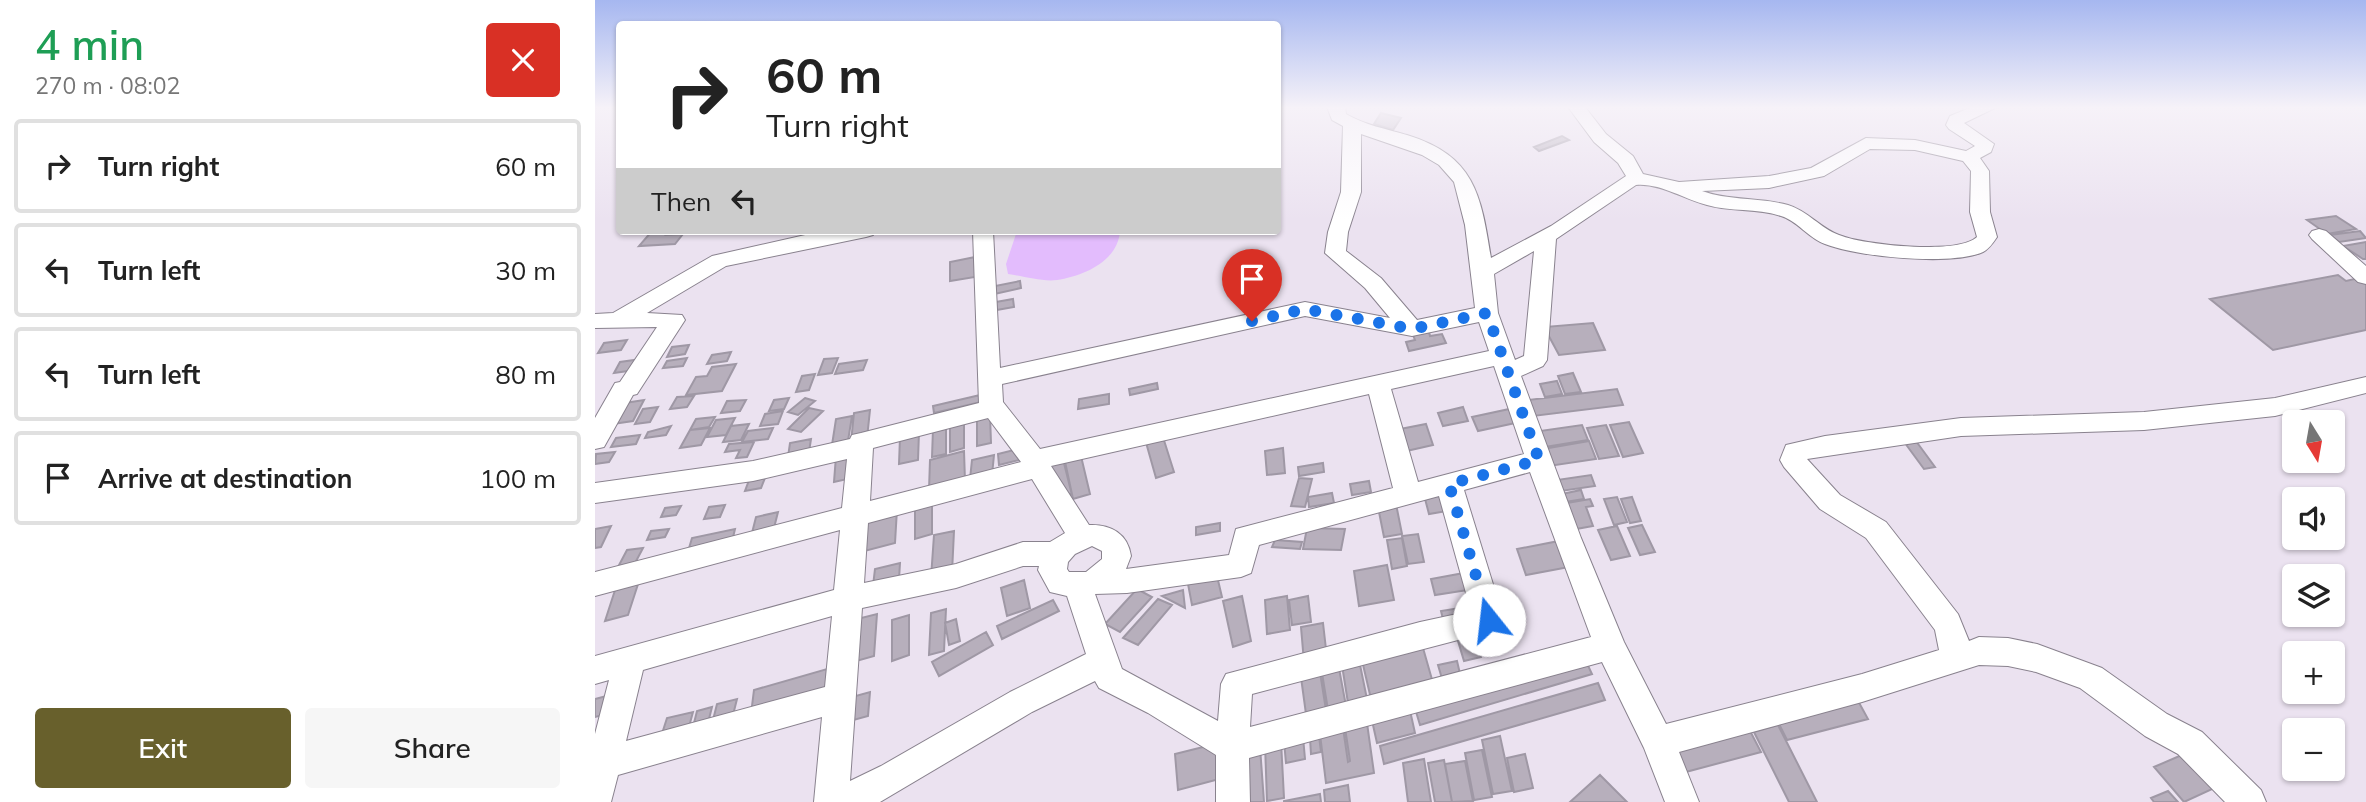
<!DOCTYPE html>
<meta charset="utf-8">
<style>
body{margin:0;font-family:Mulish,sans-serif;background:#f6f6f6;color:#222;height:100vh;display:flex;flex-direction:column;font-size:26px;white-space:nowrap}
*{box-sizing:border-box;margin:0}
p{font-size:23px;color:#767676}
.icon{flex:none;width:38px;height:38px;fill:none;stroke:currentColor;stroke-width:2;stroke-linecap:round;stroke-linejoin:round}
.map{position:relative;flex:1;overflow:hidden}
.drawer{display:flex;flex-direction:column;background:#fff;width:595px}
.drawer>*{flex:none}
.banner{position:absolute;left:21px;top:21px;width:665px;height:214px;border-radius:7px;box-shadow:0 2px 5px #0004;background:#fff;color:#222;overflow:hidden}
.needle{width:46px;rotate:169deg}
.fabs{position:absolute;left:1687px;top:410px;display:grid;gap:14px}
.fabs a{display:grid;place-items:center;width:63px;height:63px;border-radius:7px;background:#fff;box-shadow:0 2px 5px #0004;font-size:35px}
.pin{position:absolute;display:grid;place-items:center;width:60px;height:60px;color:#fff;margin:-72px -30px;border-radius:50% 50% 50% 0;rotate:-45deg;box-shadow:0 0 7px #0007}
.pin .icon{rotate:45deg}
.me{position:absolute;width:77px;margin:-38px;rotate:344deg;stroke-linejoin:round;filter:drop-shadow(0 0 5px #0008)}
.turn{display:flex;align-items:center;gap:24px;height:147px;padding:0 35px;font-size:32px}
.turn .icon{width:91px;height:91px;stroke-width:2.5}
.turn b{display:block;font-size:49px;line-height:60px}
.then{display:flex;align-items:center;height:66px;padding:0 35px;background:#0003;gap:14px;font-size:26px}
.round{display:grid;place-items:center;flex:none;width:74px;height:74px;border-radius:7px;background:#f6f6f6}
.headline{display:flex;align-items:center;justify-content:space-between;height:119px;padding:0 35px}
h1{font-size:42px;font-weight:600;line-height:52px;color:#1e9e55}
.button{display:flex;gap:14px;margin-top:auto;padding:14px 35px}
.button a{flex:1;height:80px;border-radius:7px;background:#68602c;color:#fff;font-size:28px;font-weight:600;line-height:80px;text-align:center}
.button a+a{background:#f6f6f6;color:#222}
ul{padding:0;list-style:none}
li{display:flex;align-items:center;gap:21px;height:94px;margin:0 14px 10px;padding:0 21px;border:4px solid #e0e0e0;border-radius:7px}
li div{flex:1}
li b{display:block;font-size:26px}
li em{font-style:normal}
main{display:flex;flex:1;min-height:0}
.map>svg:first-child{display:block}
.water{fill:#e3bcfd}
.building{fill:#b7afbc;stroke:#9f98a5;stroke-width:2}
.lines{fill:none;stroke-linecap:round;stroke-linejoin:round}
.minor-casing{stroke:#89828e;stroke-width:2}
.minor{fill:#fff;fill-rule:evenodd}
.route{stroke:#1a73e8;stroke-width:12;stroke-dasharray:0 21.6}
</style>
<main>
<section class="drawer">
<div class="headline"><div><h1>4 min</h1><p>270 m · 08:02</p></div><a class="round" style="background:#d93025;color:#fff"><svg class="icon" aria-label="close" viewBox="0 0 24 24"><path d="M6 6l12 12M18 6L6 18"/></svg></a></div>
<ul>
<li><svg class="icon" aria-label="right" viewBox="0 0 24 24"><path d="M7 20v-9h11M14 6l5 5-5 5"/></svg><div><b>Turn right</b></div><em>60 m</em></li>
<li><svg class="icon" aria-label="left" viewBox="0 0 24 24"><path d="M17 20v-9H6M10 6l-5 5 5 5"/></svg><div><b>Turn left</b></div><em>30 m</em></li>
<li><svg class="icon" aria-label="left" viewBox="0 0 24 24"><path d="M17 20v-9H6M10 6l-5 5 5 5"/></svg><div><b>Turn left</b></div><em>80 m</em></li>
<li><svg class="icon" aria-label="arrive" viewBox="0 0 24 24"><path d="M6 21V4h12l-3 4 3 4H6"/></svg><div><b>Arrive at destination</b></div><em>100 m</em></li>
</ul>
<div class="button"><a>Exit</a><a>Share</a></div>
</section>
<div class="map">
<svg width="1771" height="802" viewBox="0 0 1771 802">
<rect width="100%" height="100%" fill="#ebe2f0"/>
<!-- water -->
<path class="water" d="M422 231H525C523 261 489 276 462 280 447 282 428 276 413 274L411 264Z"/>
<!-- building -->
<path class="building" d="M786 113 806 118 798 130 779 124Z
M967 136 974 140 944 151 939 147Z
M1741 216 1761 229 1732 234 1712 220Z
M57 231H74L71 235 88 234 80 244 44 246Z
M1765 231 1771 238 1744 242 1735 235Z
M1771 242V259H1768L1748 246Z
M380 257V277L355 281V262Z
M1743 275 1751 281 1764 278 1771 282V330L1678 350 1615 299Z
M425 281 426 288 395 295V287Z
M418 299 419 307 396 311 395 303Z
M998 323 1010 350 964 355 949 327Z
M834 332 835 336 847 334 851 343 814 351 811 342 820 340 818 335Z
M32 340 26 350 3 353 9 343Z
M94 345 90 354 72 357 77 347Z
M136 352 132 361 112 364 117 355Z
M92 358 88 366 68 368 72 361Z
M243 358 237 373 223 375 229 359Z
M46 359 40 370 19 373 25 362Z
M272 360 268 370 240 374 244 364Z
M141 364 127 391 91 395 101 377 112 376 117 367Z
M978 373 986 392 970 394 963 376Z
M220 374 214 390 201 392 207 376Z
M962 381 967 394 950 397 945 384Z
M562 383 563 389 535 395 534 389Z
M1022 389 1028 405 938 416 933 400Z
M514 394V404L483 409 484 399Z
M385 395 386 402 339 413 338 406Z
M99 396 92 407 75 409 82 397Z
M194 398 189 409 174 411 179 400Z
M210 398 220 401 203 415 193 412Z
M49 400 38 421 18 424 30 403Z
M151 400 145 411 126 413 132 401Z
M63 407 55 422 40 424 48 409Z
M868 407 873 421 848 426 843 413Z
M214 408 228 411 206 432 193 429Z
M919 408 925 422 883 431 877 417Z
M275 410 272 438 256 442 259 413Z
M188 411 183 424 165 426 170 414Z
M395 415 396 443 382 446V418Z
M257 416 253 441 237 445 241 419Z
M120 417 114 427 95 430 101 419Z
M140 418 131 435 112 437 121 420Z
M1034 422 1048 453 1028 457 1015 425Z
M369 423V448L355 452V426Z
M154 424 146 440 128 442 136 426Z
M831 424 838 445 807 452 800 430Z
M987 425 993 440 950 447 945 431Z
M1011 425 1024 456 1004 459 992 428Z
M76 426 71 435 50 438 53 432Z
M351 426V454L337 457 338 429Z
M115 428 106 445 85 448 95 430Z
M178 428 173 439 147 442 153 431Z
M324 432 323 460 304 464 305 437Z
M567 434 579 472 561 478 550 439Z
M45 435 41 444 16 447 21 438Z
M1318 437 1340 467 1329 469 1307 439Z
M216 439 214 452 193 457 195 443Z
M994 441 1001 459 954 466 948 449Z
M159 442 152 457 141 458 145 450 130 452 134 444Z
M688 448 690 473 672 475 670 451Z
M423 449 424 460 404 465 403 454Z
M369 451 370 481 334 490 335 460Z
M20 452 14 462 0 464 1 454Z
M260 452 257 478 239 482 241 456Z
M485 452 495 494 478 499 469 457Z
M399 455 397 475 375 479 377 460Z
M468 459 477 495 472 493 453 464Z
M728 463 729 472 704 476 703 467Z
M172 473 166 488 150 491 156 475Z
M996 475 1000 486 966 491 962 480Z
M704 478 717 479 710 507 696 506Z
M774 481 776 492 757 495 755 484Z
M986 490 989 499 970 502 967 494Z
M848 492 852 511 834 514 829 495Z
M737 493 739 503 714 507 713 497Z
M1022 497 1032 522 1019 525 1009 499Z
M1037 497 1046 521 1035 523 1026 499Z
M995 499 998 506 991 507 998 526 981 529 972 503Z
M337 502V534L320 539V506Z
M801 504 807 534 789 537 783 507Z
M130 505 125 517 109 519 114 507Z
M86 506 81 515 66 517 70 508Z
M302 509 300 543 262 553 265 518Z
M183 512 178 532 156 537 161 517Z
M625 523V531L601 535V527Z
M1047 525 1060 552 1045 555 1033 528Z
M16 526 6 547 0 548V529Z
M1022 526 1035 556 1016 560 1003 530Z
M712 528 750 529 746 550 708 549Z
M74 529 70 537 52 540 56 531Z
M140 529 136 546 92 555 97 538Z
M359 531 357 573 336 578 339 535Z
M823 534 829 562 813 564 807 536Z
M807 538 812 566 797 569 792 540Z
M680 540 707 542 705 549 677 547Z
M964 541 974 567 931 575 922 549Z
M48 548 39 565 23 567 32 550Z
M305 563 304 579 278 586 280 569Z
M792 565 799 600 764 606 759 571Z
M869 573 873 590 840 595 836 579Z
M622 576 627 597 597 605 593 584Z
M45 578 33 615 10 621 22 584Z
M429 580 435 608 412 616 406 588Z
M542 589 557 597 525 632 510 624Z
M588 590 590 608 567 596Z
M647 596 656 641 638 647 628 601Z
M692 596 695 630 672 634 670 600Z
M713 596 716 622 697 625 694 600Z
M563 599 577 605 543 645 528 638Z
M458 600 464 611 407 639 402 626Z
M878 606 882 621 850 627 846 611Z
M351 609 349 651 334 655 336 613Z
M282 614 279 656 258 662 262 619Z
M314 615V655L297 661V620Z
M361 619 365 641 354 645 350 623Z
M728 623 732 658 709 662 706 627Z
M391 632 398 645 344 676 337 662Z
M898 634 901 643 884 646 881 637Z
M880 638 886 657 869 661 863 641Z
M826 641 838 683 776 699 766 656Z
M763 655 772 699 753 703 746 659Z
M988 655 997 674 825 725 819 705Z
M862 661 866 678 848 682 843 665Z
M743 663 751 706 733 710 726 667Z
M724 666 731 710 711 714 705 670Z
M239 667 237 690 156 714 159 690Z
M1003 683 1010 700 789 764 785 746Z
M275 692 273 716 255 721 257 697Z
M19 694 12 714 0 717V699Z
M142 699 137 719 117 724 122 704Z
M1262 699 1273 719 1192 740 1182 720Z
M814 706 820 733 782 743 776 716Z
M117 707 112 727 97 731 102 711Z
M98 712 92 734 65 740 72 718Z
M771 716 779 773 731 783 724 726 747 721 753 762 755 761 749 721Z
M1183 725 1222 802H1194L1159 732Z
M1153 727 1166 752 1087 773 1076 748Z
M724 736 726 752 716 754 715 738Z
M905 736 917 791 898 794 887 740Z
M708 737 710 759 691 763 689 741Z
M686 741 689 798 672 801 670 744Z
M624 743 628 778 583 790 580 754Z
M665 747 669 802H652L649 750Z
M887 750 897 797 879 800 870 753Z
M1596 751 1626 785 1589 802 1559 767Z
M930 754 938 788 919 792 912 758Z
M829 759 836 802H813L808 763Z
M849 760 857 802H840L833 763Z
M870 761 878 801 857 802 850 764Z
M1005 775 1032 802H975Z
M753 785 755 802H730L729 790Z
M1573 791 1583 802H1559L1556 798Z
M725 794 726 802H689V801Z"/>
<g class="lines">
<defs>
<path id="minor" d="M732 107H750L751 114C770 125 791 129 812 135 880 156 886 195 896 258L956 226 1031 176 1023 163 999 142 973 107H990L1011 134 1038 156 1048 174 1084 182 1174 176 1216 168 1271 138 1320 140 1371 151 1380 146 1354 129 1351 125 1355 116 1377 107H1402L1369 123 1399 144 1396 152 1385 158 1394 171 1395 212 1402 237C1398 243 1394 249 1388 252 1356 266 1263 257 1230 244 1213 238 1203 221 1186 216 1162 208 1136 212 1112 205 1088 199 1066 183 1041 185L961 239 952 360 948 366 926 376 986 538 1029 642 1071 724 1267 674 1344 650 1340 630 1271 538 1225 509 1189 467 1185 460 1191 445 1230 436 1366 418 1549 412 1680 398 1771 377V393L1680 416 1549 430 1366 436 1212 459 1245 495 1291 522 1363 614 1374 641 1384 637 1413 638 1442 644 1507 668 1572 714 1607 732 1666 790 1671 802H1630L1583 754 1550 736 1485 688 1441 672 1413 666 1384 665 1267 702 1084 752 1104 802H1070L1049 748 1007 662 654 758 655 802H621V755L553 713 504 688 500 681 437 712 285 802H219L227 717 23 775 16 802H0V734L14 680 0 684V656L239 590 245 530 0 596V572L247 508 252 459 158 481 0 503V483L158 461 255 439 257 435 266 433 384 403 378 231H398L405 368 710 302 795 318 770 288 730 253 733 232 746 192 748 126 737 120ZM766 134 827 155 844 165 859 182 870 225 880 308 822 320 786 278 751 251 753 232 766 192ZM1275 149 1320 150 1368 161 1376 171 1375 212 1382 237C1363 255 1268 245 1244 235 1225 228 1213 211 1193 205 1164 197 1135 201 1107 191L1174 188 1229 176ZM939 251 929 356 920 360 903 313 899 274ZM710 316 817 336 884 322 894 351 445 449 408 402 407 384ZM899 366 929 454 823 482 796 389ZM774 394 798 488 641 529 634 555 531 569 536 556C533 534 516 524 494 525L456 466ZM393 418 426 462 275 501 278 448ZM935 472 996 637 655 727 657 694 905 629 909 620 869 490ZM437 479 470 533 455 542H428L361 564 269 583 273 523ZM844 496 876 611 825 622 631 674 626 684 623 721 527 669 500 594 532 593 646 577 656 573 664 545ZM497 546 507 551V559L491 572H474L472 569 473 562 480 554ZM428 566H444L443 570 455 592 472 596 491 654 415 692 286 766 255 781 267 608 361 588ZM237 616 230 687 31 741 48 670Z
M1724 229 1731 231 1771 266V284L1763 282 1717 239 1714 235 1717 231Z
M228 231H281L278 235 271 237 131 266 52 313 87 315 90 320 42 394 38 395 9 447 0 449V418L20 383 25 382 62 327 0 328V314L18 313 117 256Z"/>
</defs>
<!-- minor casing -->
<use href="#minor" class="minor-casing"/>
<!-- minor -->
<use href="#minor" class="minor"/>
</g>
<!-- sky -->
<linearGradient id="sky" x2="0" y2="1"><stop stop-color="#a6b7f0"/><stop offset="0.49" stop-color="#f6f2f8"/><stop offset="1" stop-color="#f6f2f8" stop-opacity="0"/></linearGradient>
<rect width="1771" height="220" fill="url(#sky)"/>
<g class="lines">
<!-- route -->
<path class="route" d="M657 321 710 309 817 329 892 313 944 460 854 484 894 620"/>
</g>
</svg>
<div class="fabs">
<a><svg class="needle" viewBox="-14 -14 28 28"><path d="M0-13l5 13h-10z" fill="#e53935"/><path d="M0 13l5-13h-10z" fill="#767676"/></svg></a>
<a><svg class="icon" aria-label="sound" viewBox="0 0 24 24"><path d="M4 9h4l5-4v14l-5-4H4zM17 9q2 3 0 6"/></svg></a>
<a><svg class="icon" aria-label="layers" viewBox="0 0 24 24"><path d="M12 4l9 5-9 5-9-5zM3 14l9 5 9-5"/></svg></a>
<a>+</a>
<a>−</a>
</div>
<div class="pin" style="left:657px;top:321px;background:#d93025"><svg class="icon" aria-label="arrive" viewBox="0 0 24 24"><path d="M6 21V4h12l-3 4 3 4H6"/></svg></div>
<svg class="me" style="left:894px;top:620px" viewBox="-20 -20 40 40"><circle r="19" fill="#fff"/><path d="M0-13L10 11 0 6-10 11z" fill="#1a73e8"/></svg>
<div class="banner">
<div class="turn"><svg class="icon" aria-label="right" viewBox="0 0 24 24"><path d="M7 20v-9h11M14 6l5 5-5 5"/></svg><div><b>60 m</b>Turn right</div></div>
<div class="then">Then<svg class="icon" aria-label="left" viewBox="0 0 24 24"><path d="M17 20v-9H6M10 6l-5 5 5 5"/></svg></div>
</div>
</div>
</main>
